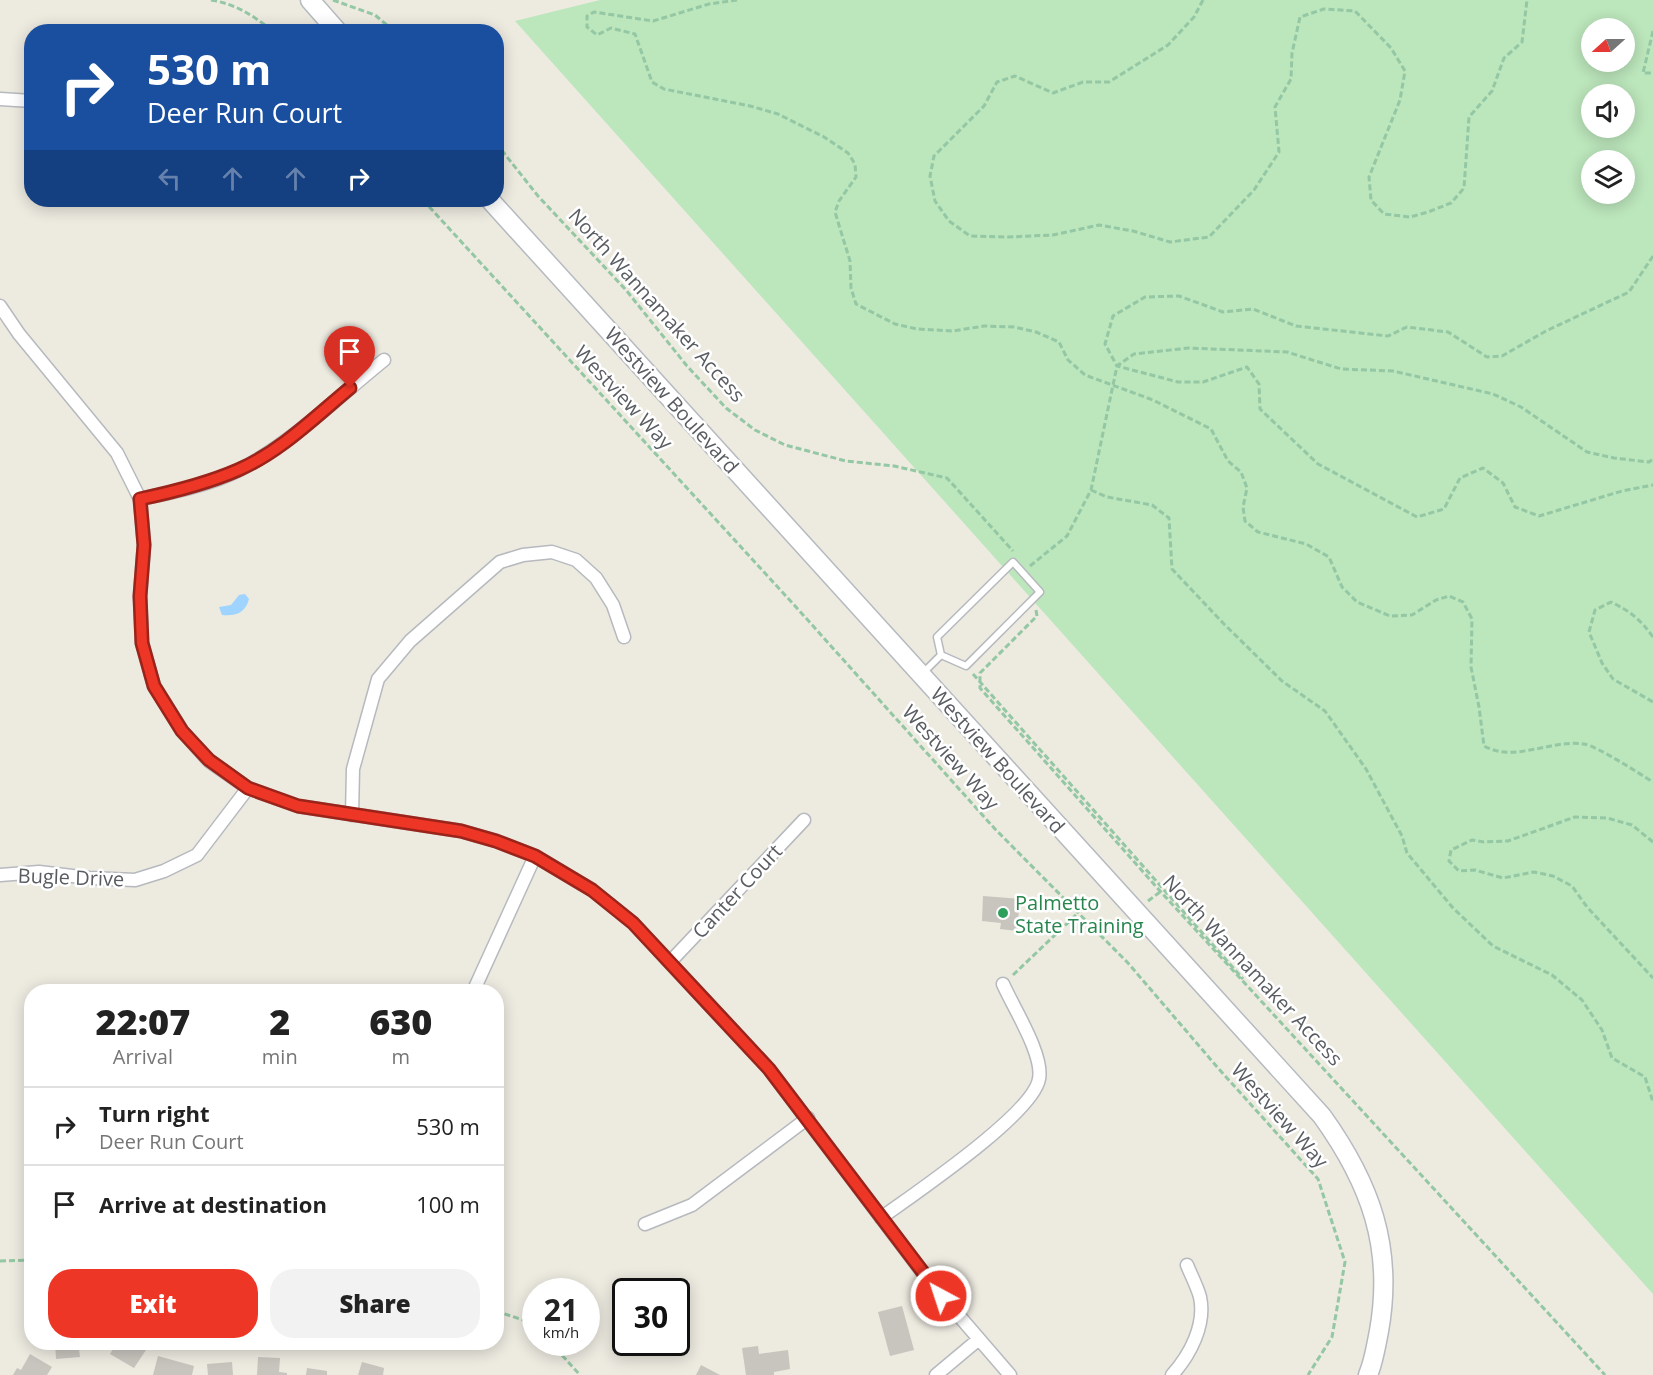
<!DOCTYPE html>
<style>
body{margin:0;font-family:"Open Sans",sans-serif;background:#f2f2f2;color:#222;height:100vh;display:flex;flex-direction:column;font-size:22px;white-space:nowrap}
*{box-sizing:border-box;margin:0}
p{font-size:20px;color:#767676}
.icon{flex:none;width:33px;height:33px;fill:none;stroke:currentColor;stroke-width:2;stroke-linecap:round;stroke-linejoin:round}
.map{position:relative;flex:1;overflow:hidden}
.details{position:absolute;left:24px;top:984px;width:480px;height:366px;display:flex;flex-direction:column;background:#fff;border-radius:24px;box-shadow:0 3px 15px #0003}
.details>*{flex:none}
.top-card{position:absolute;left:24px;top:24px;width:480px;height:183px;border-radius:24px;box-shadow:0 3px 15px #0003;background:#1a4fa0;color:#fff;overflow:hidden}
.needle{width:39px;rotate:249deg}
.controls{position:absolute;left:1581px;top:18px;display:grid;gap:12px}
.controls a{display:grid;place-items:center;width:54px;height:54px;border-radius:50%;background:#fff;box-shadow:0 3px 15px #0003;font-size:30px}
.speed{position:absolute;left:522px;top:1278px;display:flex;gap:12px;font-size:30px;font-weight:700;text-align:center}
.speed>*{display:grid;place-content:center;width:78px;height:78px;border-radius:50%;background:#fff;box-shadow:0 3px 15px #0003;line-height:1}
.speed small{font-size:15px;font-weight:400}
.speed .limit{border:3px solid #111;border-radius:9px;background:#fff;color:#111}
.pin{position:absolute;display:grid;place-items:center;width:51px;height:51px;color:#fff;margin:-62px -26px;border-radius:50% 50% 50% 0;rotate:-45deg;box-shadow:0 0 6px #0007}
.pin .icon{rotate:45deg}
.me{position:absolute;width:66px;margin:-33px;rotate:320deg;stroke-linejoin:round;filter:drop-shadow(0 0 4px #0008)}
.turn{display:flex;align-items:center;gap:21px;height:126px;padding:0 24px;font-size:27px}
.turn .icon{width:78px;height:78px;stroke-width:2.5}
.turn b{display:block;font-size:42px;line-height:51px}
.lanes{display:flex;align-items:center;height:57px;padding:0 24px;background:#0003;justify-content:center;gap:30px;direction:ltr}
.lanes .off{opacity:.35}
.eta{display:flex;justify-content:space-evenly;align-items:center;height:102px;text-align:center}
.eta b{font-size:36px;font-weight:800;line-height:42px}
.primary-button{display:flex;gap:12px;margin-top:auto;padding:12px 24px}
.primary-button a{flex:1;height:69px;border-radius:24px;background:#ee3626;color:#fff;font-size:24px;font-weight:800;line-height:69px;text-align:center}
.primary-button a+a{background:#f2f2f2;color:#222}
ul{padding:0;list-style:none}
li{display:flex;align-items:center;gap:18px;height:78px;padding:0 24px;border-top:2px solid #e0e0e0}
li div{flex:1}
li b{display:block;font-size:22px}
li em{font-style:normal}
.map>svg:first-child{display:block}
.green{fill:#bce6bc;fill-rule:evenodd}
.water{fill:#9ed4ff}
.building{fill:#c8c4be}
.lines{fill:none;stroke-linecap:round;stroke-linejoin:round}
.lane-casing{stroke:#b6b9be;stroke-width:9}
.street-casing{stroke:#b6b9be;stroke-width:15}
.secondary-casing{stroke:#b6bac0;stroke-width:21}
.path{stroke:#94c7a3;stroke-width:3;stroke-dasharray:6 3;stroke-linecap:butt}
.lane{stroke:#fff;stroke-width:6}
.street{stroke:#fff;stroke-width:12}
.secondary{stroke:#fff;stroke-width:18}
.route-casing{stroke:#9b2319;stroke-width:15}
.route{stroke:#ee3626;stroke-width:10}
.leisure-dot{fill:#2e9e5b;stroke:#fff;stroke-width:2}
.labels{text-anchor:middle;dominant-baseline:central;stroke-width:5;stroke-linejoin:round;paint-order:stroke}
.street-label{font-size:20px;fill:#595d62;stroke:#fff}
.leisure-label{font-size:20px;fill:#27864d;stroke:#fff;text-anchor:start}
</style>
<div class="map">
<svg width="1653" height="1375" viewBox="0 0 1653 1375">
<rect width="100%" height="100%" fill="#edeae0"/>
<!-- green -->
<path class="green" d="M600 0H1653V1294L515 21ZM1592 28H1624V62H1592ZM1592 94H1624V128H1592ZM1592 160H1624V194H1592Z"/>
<!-- water -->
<path class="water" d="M245 594 249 599C245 614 235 616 222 615L219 607 231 605 239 595Z"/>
<!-- building -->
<path class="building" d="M983 896 1020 899 1017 931 1000 929 1001 923 982 921Z
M902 1306 914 1350 890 1356 878 1312Z
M55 1342H78L80 1357 56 1359Z
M117 1342H135L146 1350 134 1368 110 1354Z
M758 1346 759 1354 788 1350 790 1369 774 1372V1375H746L742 1348Z
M30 1354 52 1367 47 1375H13L17 1368 21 1370Z
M158 1356 194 1366 192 1375H153Z
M258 1357 280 1358 279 1372 287 1373V1375H257Z
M232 1362 233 1375H208L207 1364Z
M362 1362 384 1368 383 1375H358Z
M701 1365 720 1375H696Z
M307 1368 327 1371V1375H306Z"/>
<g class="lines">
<defs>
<path id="lane" d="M923 673 941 655 937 637 1013 562 1040 592 966 666 941 655"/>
<path id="street" d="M0 99 32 101
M0 306 19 334 117 453 140 499 144 545 140 596 142 643 154 686 182 731 209 761 248 788 298 806 461 831 496 841 535 856 592 890 633 923 769 1069 929 1281 1010 1375
M140 499C174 492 210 485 241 469 294 441 338 397 384 360
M352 815 353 769 378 679 410 641 500 562 523 555 552 552 576 560 596 578 613 605 624 637
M0 875 39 872 89 878 135 880 164 871 197 855 248 788
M670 962 804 820
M473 992 535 856
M881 1218C914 1194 1033 1114 1039 1079 1044 1055 1013 1007 1003 984
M645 1224 692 1205 808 1118
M936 1375 979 1339
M1172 1375C1190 1355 1206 1325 1200 1297 1197 1286 1191 1275 1187 1265"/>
<path id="secondary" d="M310 0 338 32
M490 200 1322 1116C1370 1183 1394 1247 1379 1331 1376 1346 1374 1361 1368 1375"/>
</defs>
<!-- lane casing -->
<use href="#lane" class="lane-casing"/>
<!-- street casing -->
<use href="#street" class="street-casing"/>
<!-- secondary casing -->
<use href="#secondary" class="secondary-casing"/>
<!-- path -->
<path class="path" d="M211 0C236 4 254 16 274 32
M333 0 375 15 395 32
M737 0 709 4 653 21 594 12 587 16V27L597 35 611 28 635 34 652 82 664 89 750 106 778 114 824 137 848 153 855 164 856 177 839 201 835 212 850 261 851 288 856 304 895 324 917 329 953 331 984 326 1014 327 1036 332 1059 342 1068 360 1085 375 1153 400 1211 429 1228 461 1241 472 1247 488 1243 507 1245 521 1258 532 1306 544 1329 557 1342 587 1357 602 1390 616 1412 615 1436 600 1449 596 1463 602 1472 619 1471 667 1479 707 1484 746C1515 763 1551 739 1584 744 1597 746 1640 774 1653 782
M1203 0 1194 17 1168 45 1109 82H1083L1053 93 1015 76 997 82 984 106 934 156 930 176 935 201 949 221 970 236 1008 237 1053 235 1099 225 1133 231 1170 242 1209 237 1254 190 1279 152 1275 107 1291 79 1292 53 1300 17 1324 9 1355 11 1391 48 1405 71 1400 100 1369 177 1371 200 1384 214 1410 217 1428 212 1451 203 1464 188 1469 117 1492 91 1504 58 1522 42 1527 0
M1653 31 1643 73H1653
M496 143 538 196 626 290 687 366 726 408 755 430 785 445 846 461 894 466 947 478 1013 551
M423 200 796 607 995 829 1128 963 1218 1068 1318 1179 1345 1262 1332 1337 1308 1375
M1653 256 1629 292 1546 331 1502 356 1487 357 1448 332 1407 327 1388 336 1296 326 1253 309 1223 312 1179 296 1145 297 1113 316 1105 344 1117 366 1178 382H1203L1247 367 1259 384 1260 409 1318 464 1417 517 1444 509 1460 478 1483 468 1503 483 1515 507 1539 516 1622 491 1653 485
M1091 490 1107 497 1152 505 1169 518 1172 569 1223 623 1282 681 1325 711 1366 769 1402 836 1407 853 1453 908 1493 946 1552 975 1582 1000 1602 1030 1612 1058 1645 1077 1653 1102
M1030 566 1067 536 1091 490 1117 366 1134 354 1189 348 1287 352 1341 369 1393 371 1493 394 1521 407 1587 452 1614 458 1649 462 1653 459
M1036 610 1037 616 980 673V688L1160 891 1605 1375
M1653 637C1641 620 1630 611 1611 602L1595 610 1589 632 1602 663 1613 679 1653 702
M973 674 1243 979
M1653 842 1632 825 1607 818 1575 817 1508 841 1484 842 1472 840 1451 850 1449 861 1459 871 1475 870 1503 878 1534 872 1553 876 1572 886 1587 907 1653 978
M1148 901 1160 892
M1013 975 1078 913
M0 1261 32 1260
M496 1311 532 1323 536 1327
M550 1342 580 1375"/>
<!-- lane -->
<use href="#lane" class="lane"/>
<!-- street -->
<use href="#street" class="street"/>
<!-- secondary -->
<use href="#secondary" class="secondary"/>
</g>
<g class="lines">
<defs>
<path id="route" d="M350 388C315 417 280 452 238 470 206 484 173 492 140 499L144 545 140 596 142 643 154 686 182 731 209 760 248 788 298 806 461 831 496 841 535 856 592 890 633 923 769 1069 941 1296"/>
</defs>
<!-- route casing -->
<use href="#route" class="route-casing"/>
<!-- route -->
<use href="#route" class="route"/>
</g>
<!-- markers -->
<circle class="leisure-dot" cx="1003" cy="913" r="6"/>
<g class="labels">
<!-- street labels -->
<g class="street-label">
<text transform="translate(657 305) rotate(48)">North Wannamaker Access</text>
<text transform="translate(624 397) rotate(47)">Westview Way</text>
<text transform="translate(672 400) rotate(48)">Westview Boulevard</text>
<text transform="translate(951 757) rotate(48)">Westview Way</text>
<text transform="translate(998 760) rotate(48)">Westview Boulevard</text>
<text transform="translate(71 877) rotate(2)">Bugle Drive</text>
<text transform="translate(737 891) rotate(-47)">Canter Court</text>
<text transform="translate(1253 970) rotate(47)">North Wannamaker Access</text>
<text transform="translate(1280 1115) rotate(48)">Westview Way</text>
</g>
<!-- leisure labels -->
<g class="leisure-label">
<text x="1015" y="902">Palmetto<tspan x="1015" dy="23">State Training</tspan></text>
</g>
</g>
</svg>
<div class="controls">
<a><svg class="needle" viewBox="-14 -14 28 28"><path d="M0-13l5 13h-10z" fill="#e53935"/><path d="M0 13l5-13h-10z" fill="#767676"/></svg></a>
<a><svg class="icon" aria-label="sound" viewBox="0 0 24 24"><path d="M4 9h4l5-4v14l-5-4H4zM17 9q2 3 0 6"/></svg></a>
<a><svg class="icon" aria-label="layers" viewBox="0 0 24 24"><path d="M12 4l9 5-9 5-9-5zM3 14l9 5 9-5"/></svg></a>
</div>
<div class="speed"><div>21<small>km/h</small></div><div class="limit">30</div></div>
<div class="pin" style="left:350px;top:388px;background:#d93025"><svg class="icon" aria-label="arrive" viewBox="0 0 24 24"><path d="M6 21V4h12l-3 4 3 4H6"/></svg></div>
<svg class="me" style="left:941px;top:1296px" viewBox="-20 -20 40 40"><circle r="17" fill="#ee3626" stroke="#fff" stroke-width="3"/><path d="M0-11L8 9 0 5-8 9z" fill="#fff"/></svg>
<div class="top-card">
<div class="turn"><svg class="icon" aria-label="right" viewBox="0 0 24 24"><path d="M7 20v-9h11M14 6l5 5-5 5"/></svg><div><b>530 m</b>Deer Run Court</div></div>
<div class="lanes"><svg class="icon off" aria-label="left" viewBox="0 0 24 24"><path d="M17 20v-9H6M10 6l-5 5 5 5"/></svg><svg class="icon off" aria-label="ahead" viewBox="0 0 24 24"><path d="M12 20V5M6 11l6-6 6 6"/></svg><svg class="icon off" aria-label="ahead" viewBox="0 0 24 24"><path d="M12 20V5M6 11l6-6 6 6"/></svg><svg class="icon" aria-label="right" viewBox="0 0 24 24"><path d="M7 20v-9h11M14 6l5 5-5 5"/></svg></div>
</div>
<section class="details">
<div class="eta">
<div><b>22:07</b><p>Arrival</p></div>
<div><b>2</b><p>min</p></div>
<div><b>630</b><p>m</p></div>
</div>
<ul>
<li><svg class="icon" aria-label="right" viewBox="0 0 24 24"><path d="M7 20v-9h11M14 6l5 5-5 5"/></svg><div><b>Turn right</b><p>Deer Run Court</p></div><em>530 m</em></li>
<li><svg class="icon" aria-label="arrive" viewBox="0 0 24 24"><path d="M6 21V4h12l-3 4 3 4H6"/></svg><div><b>Arrive at destination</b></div><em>100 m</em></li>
</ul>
<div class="primary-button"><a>Exit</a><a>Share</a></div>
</section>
</div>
